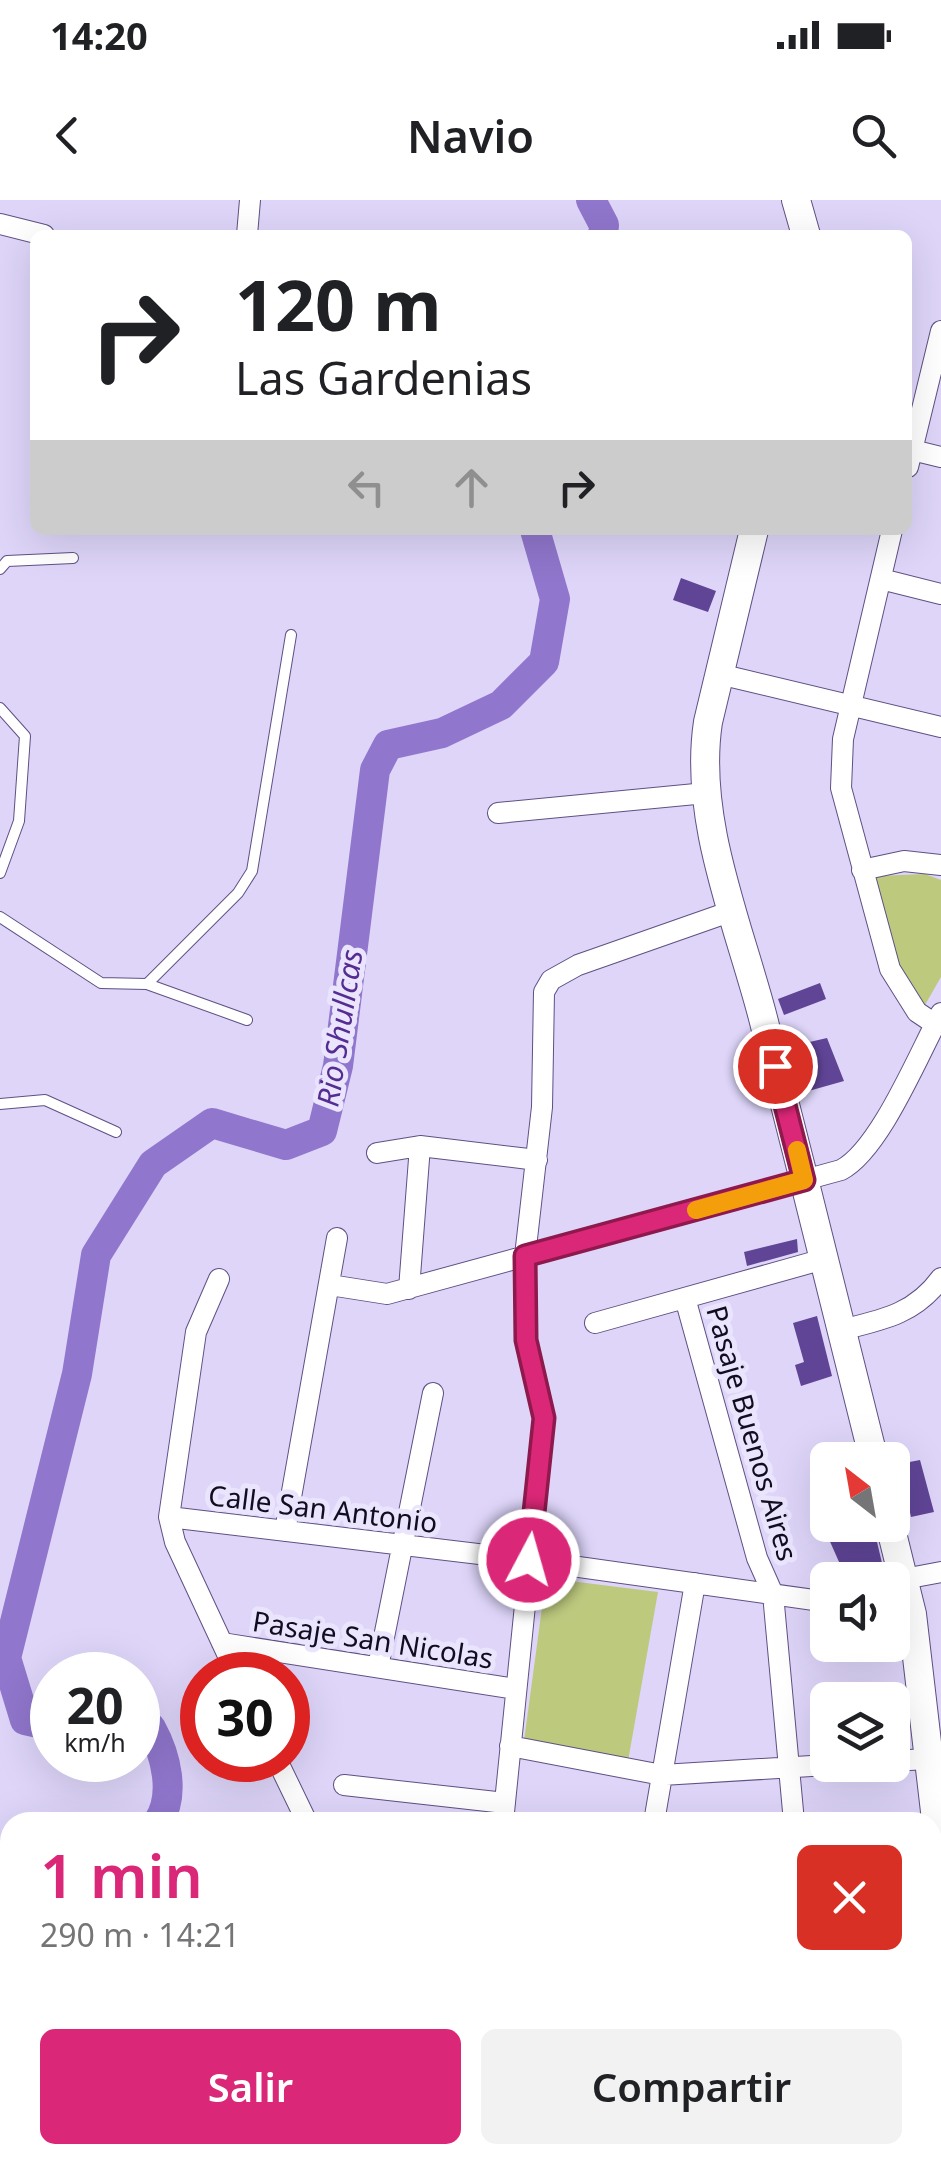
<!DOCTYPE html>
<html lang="es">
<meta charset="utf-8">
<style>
body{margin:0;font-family:"Noto Sans",sans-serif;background:#f2f2f2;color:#202124;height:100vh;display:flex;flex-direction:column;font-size:38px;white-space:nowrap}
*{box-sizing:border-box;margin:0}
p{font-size:32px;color:#757577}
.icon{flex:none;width:55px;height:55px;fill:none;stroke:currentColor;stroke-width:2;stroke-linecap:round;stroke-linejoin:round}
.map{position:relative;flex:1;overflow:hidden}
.side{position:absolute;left:0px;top:1612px;width:942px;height:352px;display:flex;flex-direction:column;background:#fff;border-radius:30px 30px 0 0;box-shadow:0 10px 40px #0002}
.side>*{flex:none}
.banner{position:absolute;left:30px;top:30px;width:882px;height:305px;border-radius:15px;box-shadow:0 10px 40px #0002;background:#fff;color:#202124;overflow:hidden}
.needle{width:65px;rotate:329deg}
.buttons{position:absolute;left:810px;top:1242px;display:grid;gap:20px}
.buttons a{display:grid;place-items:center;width:100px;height:100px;border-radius:15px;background:#fff;box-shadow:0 10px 40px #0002;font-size:50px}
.speed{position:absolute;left:30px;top:1452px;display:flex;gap:20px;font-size:50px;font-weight:700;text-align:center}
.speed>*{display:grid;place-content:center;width:130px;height:130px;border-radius:50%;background:#fff;box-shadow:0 10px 40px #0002;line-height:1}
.speed small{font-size:25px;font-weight:400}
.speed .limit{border:15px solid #d22;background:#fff;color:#111}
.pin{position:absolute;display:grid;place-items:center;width:85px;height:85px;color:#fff;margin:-42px;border:5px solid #fff;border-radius:50%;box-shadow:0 2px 10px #0007}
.me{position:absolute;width:110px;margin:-55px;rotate:6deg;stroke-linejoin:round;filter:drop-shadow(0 0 8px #0008)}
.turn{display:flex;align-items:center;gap:35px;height:210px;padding:0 40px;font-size:45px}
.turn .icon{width:130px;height:130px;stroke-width:2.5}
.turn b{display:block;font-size:70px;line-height:85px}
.lanes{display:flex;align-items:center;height:95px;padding:0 40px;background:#0003;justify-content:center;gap:50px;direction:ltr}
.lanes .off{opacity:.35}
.round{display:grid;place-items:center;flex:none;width:105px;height:105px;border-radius:15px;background:#f2f2f2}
.head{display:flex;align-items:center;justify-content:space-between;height:170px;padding:0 40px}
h1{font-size:60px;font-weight:600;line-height:75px;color:#db2777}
.primary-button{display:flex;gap:20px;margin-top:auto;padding:20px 40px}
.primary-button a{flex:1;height:115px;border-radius:15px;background:#db2777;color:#fff;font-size:40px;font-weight:600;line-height:115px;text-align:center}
.primary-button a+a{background:#f2f2f2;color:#202124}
.status{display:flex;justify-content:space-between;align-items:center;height:70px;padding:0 50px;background:#fff;direction:ltr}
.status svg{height:28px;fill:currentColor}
header{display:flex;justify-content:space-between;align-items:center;height:130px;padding:0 40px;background:#fff;font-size:45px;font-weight:600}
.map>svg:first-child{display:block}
.green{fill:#bdca7e}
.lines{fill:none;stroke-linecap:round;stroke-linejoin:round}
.river{stroke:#9076cc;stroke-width:30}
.building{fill:#604597}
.service-casing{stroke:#5f5083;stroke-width:12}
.minor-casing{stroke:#5f5083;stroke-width:22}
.secondary-casing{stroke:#5f5083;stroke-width:30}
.service{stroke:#fff;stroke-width:10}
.minor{stroke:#fff;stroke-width:20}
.secondary{stroke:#fff;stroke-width:28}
.route-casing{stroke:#8e194d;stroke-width:25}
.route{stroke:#db2777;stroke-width:18}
.slow{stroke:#f59e0b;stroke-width:18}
.labels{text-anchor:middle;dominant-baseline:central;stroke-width:10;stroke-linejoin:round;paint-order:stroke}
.street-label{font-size:28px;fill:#120c20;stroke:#eae5fd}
.water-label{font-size:30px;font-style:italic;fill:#542c92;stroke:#eae5fd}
</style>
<div class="status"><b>14:20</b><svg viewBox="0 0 49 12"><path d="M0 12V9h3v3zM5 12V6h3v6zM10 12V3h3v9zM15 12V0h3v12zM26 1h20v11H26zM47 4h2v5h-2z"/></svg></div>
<header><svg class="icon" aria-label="back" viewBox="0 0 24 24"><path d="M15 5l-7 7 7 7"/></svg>Navio<svg class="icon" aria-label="search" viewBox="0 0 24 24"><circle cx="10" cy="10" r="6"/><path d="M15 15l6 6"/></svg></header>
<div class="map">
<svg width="941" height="1964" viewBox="0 0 941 1964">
<rect width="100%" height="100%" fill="#ded5f9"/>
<!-- green -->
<path class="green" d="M925 674 941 680V777L921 812 890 747 876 676Z
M546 1378 658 1392 628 1561 524 1541Z"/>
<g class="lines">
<!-- river -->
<path class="river" d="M591 0 604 25 603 35
M52 1526 25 1520 6 1458 77 1174 96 1055 153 964 212 923 286 945 322 931 338 866 375 570 388 545 442 533 501 505 544 462 555 399 535 330
M138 1529 151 1528C166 1555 176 1595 158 1622
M103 1955 111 1964"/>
</g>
<!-- building -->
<path class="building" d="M681 378 716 391 708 412 673 400Z
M820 783 826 799 784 815 778 799Z
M827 838 844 881 805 892 792 846Z
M797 1039 798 1052 747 1066 744 1052Z
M817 1116 832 1176 801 1186 795 1165 804 1162 793 1123Z
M920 1260 934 1312 911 1317 899 1264Z
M833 1325H873L886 1380H847L824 1328Z"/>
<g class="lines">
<defs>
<path id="service" d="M0 369 7 361 73 358
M0 508 25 536 19 621 0 673
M0 717 101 783 147 784 247 820
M147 784 238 693 252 671 291 435
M0 904 45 900 116 932
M891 1955 918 1964"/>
<path id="minor" d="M0 24 44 35
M247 35 250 0
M908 249 941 257
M908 267 941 131
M892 330 843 539 841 588 890 769 917 812 935 824
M881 379 941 394
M719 474 941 527
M498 613 706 593
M862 670 904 661 941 665
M377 953 420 946 537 960
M219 1079 196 1132 169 1317 175 1342 237 1475
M330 1085 387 1094 841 970C880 950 919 853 941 813
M409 1089 420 946
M685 1098 757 1358 773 1394 794 1622
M595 1123 824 1059
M841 1130C882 1120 915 1114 941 1078
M169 1317 529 1360 828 1402
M285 1331 337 1038
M904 1379 941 1372
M222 1443 516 1489
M378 1467 433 1193
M510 1546 662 1575 828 1565
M277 1560 307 1622
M892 1561 927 1559
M344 1585 505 1603
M503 1622 544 1218 526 1140 525 1056 542 907 544 792 551 780 578 765 732 711
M654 1622 695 1383
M932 1787 941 1785
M230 1955 231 1964
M476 1955 477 1964"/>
<path id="secondary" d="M796 0 806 35
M754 330 708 522C693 620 739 725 763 818 801 965 837 1113 874 1260
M890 1325 912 1414 941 1663
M932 1934 941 1905
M922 1964 925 1955"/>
</defs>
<!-- service casing -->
<use href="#service" class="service-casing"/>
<!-- minor casing -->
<use href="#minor" class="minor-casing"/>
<!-- secondary casing -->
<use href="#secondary" class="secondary-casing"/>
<!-- service -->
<use href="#service" class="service"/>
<!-- minor -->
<use href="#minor" class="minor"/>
<!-- secondary -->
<use href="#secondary" class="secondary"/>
</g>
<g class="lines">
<defs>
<path id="route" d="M529 1360 544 1218 526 1140 525 1056 804 980 775 866"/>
</defs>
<!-- route casing -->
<use href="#route" class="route-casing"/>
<!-- route -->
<use href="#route" class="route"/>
<!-- slow -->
<path class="slow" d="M696 1010 804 980 797 950"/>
</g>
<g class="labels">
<!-- street labels -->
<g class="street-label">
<text transform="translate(753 1233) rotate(74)">Pasaje Buenos Aires</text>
<text transform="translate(323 1308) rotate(7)">Calle San Antonio</text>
<text transform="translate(373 1439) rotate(9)">Pasaje San Nicolas</text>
</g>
<!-- water labels -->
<g class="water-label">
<text transform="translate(339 828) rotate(-81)">Rio Shullcas</text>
</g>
</g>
</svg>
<div class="buttons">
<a><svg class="needle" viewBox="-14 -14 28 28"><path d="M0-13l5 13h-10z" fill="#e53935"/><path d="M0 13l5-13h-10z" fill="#757577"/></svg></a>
<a><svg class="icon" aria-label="sound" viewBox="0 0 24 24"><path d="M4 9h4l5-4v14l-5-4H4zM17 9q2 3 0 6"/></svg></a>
<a><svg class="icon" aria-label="layers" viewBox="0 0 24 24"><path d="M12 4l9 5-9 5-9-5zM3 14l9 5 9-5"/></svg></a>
</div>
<div class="speed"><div>20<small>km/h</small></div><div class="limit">30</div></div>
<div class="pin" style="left:775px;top:866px;background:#d93025"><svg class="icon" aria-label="arrive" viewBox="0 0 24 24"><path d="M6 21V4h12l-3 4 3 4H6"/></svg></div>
<svg class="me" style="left:529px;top:1360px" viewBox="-20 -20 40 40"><circle r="17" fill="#db2777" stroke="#fff" stroke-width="3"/><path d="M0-11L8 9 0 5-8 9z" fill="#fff"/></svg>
<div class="banner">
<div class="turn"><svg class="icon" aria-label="right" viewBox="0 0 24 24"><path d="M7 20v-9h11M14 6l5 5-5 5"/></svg><div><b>120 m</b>Las Gardenias</div></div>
<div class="lanes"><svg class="icon off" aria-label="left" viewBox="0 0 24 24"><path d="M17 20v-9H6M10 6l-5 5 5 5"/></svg><svg class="icon off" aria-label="ahead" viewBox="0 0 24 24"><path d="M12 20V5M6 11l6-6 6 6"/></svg><svg class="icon" aria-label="right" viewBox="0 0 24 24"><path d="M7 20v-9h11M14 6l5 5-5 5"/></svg></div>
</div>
<section class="side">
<div class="head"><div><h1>1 min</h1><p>290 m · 14:21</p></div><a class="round" style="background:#d93025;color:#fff"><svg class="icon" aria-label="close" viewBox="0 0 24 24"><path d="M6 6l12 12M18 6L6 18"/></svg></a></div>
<div class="primary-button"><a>Salir</a><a>Compartir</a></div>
</section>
</div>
